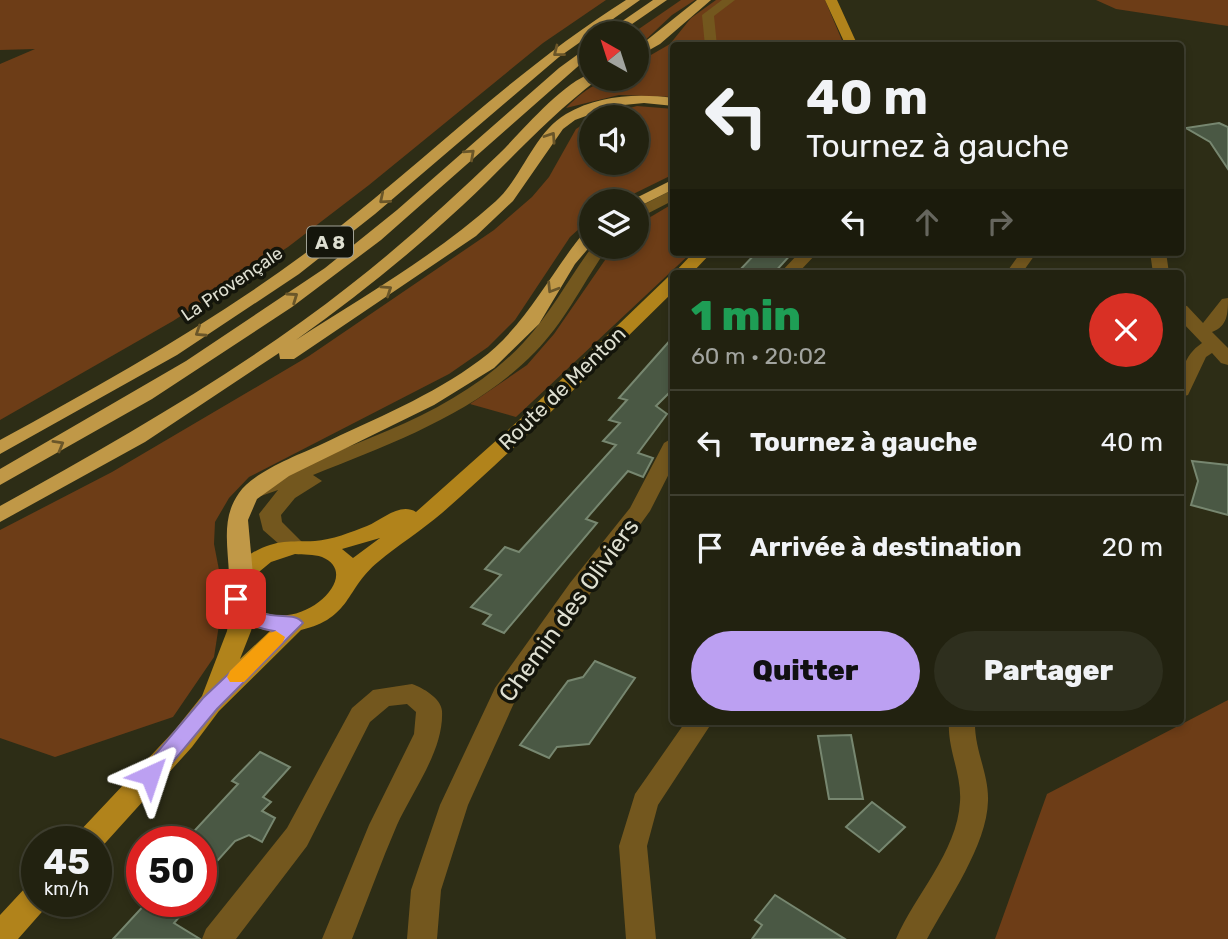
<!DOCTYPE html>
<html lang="fr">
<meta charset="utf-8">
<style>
body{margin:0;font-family:Rubik,sans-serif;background:#2e2f1e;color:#f1f3f6;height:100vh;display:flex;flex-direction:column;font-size:26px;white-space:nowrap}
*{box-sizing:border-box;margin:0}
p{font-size:23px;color:#a2a49f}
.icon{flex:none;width:38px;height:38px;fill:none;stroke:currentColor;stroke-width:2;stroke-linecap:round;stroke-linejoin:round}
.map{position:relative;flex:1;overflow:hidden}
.side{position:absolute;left:670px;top:270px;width:514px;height:455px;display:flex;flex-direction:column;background:#222210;border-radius:7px;box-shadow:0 4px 10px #0003,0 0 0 2px #3f3f30}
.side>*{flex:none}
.hud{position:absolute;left:670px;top:42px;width:514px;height:214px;border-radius:7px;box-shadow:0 4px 10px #0003,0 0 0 2px #3f3f30;background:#222210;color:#f1f3f6;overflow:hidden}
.needle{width:46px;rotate:321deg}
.controls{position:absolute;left:579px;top:21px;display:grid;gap:14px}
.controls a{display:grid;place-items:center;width:70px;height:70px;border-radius:50%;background:#222210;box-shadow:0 4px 10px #0003,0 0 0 2px #3f3f30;font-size:35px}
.speed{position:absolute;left:21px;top:826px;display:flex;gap:14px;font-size:35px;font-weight:700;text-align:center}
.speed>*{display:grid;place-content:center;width:91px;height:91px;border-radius:50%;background:#222210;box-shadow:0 4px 10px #0003,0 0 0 2px #3f3f30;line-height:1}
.speed small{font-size:18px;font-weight:400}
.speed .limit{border:10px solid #d22;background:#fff;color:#111}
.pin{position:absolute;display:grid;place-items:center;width:60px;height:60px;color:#fff;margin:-30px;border-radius:14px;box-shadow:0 4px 10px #0006}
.me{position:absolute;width:77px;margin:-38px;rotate:42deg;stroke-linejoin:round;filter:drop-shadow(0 0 5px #0008)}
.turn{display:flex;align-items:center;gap:24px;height:147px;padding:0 21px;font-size:32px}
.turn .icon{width:91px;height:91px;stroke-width:2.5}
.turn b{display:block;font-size:49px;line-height:60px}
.lanes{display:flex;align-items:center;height:66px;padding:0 21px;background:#0003;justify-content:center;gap:35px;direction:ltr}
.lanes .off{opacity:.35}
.round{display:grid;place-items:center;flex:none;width:74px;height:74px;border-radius:37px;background:#2e2f1e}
.overview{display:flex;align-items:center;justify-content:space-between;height:119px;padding:0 21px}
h1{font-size:42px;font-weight:800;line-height:52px;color:#1e9e55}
.button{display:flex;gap:14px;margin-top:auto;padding:14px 21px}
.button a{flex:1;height:80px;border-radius:42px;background:#bca0f2;color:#111;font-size:28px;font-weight:800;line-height:80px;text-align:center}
.button a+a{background:#2e2f1e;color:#f1f3f6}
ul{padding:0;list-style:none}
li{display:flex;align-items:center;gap:21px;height:105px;padding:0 21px;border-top:2px solid #3f3f30}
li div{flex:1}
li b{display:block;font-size:26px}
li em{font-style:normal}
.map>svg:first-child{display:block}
.green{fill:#6d3d17}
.building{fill:#4a5844;stroke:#778770;stroke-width:2}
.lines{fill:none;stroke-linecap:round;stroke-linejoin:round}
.minor{fill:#73571e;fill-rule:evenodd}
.major{fill:#b1831b;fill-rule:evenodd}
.highway{fill:#c09847;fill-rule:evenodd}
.oneway{stroke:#6a5629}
.route{fill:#bca0f2;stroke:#7a689d;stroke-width:2}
.slow{fill:#f59e0b}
.labels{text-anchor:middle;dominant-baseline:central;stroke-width:7;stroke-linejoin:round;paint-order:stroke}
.far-street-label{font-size:18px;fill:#dedfd1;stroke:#14150b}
.shield{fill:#14150b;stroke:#a1a296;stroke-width:2}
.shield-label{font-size:19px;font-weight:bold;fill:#dedfd1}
.street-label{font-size:21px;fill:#dedfd1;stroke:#14150b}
.near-street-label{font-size:24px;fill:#dedfd1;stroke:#14150b}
</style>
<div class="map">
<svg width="1228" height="939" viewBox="0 0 1228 939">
<rect width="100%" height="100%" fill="#2d2d16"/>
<!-- green -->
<path class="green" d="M0 0H606L543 43 369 185 288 247 173 321 0 420V64L35 49 0 50Z
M681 0H695L672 15 637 48V33H633Z
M716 0H825L844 45 674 46V97L619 95 566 108C591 83 602 79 637 79V63L670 44 691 18Z
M1096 0H1228V26L1116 9Z
M637 106 674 109V174L619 201H592L591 218 570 237 515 320 488 347 449 374 249 477 229 498 215 522 214 544 219 570 213 598 221 612 214 657 173 717 55 757 0 738V530L112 472 309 356 494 230 532 197 549 177 576 129 591 119 592 163H637V117H595Z
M674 203V252H692L516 417 470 404 527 365 554 334 614 247H637V225Z
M1228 700V939H995L1047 794Z"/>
<!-- building -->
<path class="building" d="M1219 123 1228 127V169L1210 142 1186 128Z
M757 252H793L774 273H737Z
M674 336V388L656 406 667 414 638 453 653 458 643 477 628 471 586 519 597 523 504 633 483 624 491 615 471 607 501 575 485 569 505 547 519 552 616 445 603 441 620 423 609 420 627 400 619 398Z
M1192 461 1228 465V515L1191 505 1198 481Z
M595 661 635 678 589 744 557 747 549 758 520 745 568 681 583 677Z
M851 735 863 799H829L818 736Z
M260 752 290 767 263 797 271 802 262 811 275 818 262 842 249 835 235 841 201 879V842H184L238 784 232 781Z
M872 802 905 827 879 852 846 827Z
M775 895 845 939H752L762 925 755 920Z
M148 901H193L174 923 200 939H113Z"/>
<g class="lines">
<!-- minor -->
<path class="minor" d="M722 0H735L714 16 717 46H705L702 15Z
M674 189V200L637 219V208Z
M592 247H608C584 281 565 322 535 352 475 414 392 443 313 475L322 481 295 498 281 515 282 522 306 546 303 551H287L263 530 259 514 278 490 261 496 250 489 253 484C345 445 454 418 524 342 551 313 569 278 592 247Z
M800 252H818L798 273H780Z
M1021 252H1037L1022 273H1006Z
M1150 252H1166L1169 273H1153Z
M1228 298C1228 313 1228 326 1212 332L1228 348V365L1221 363 1212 353 1206 357 1188 395 1181 397C1181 373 1182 357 1202 343L1181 321V305L1187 306 1203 323 1222 299Z
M674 437V464L650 511 519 692 468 805 441 890 437 939H407L411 890 440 805 495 688 570 583 630 508 664 443Z
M412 684C423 688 441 698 442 711 444 750 413 790 397 825 381 862 367 901 352 939H322L369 825 414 734 416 712 407 704 389 706 370 722 307 846 236 939H202L206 929 287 828 352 708 373 690Z
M686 721H713L658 805 647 846 656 939H626L619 846 635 794Z
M949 721H975C974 749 989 774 988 801 987 845 948 900 927 939H896C915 895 957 852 960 802 962 774 947 749 949 721Z"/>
<!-- major -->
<path class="major" d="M825 0H837L858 46H846Z
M694 252H712L692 273H674Z
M674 276V291C597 366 522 443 442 513 421 531 398 545 378 562 345 589 352 618 301 630L219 711 192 747 98 851 96 842H74L78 833 174 731 202 696 227 631 230 610 223 589C227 572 237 561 252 553 277 539 289 542 315 541 331 540 352 532 367 526 382 520 400 502 416 512L518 421 668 277ZM380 538 353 558 342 549ZM295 554C303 555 314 554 322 557 369 577 287 645 249 601V580L271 562ZM252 627 270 631 240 659 251 631Z
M37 883V901H50L48 905 18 939H0V915L26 887Z"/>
<!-- highway -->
<path class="highway" d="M626 0H640L559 57 375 214 299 274 177 355 0 454V440C113 378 226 315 328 236 428 158 518 68 626 0Z
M653 0H667L619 33H605Z
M697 0H711L660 44 637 57V48Z
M592 44V54L381 240 292 307 152 399 0 485V469L186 361 325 268 397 210 559 68Z
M592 73V79L597 80C548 117 508 163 463 205 410 254 355 298 296 340 364 296 436 255 496 201 523 176 534 133 566 114 598 95 637 93 674 98V106L644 103 613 106 575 120 563 129 513 201 476 236 294 359H280L279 353 145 442 0 522V506C120 439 241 371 349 286 402 245 452 199 500 153 523 130 562 83 592 73Z
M674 179V189L642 205 637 207V201H630Z
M592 228V244L575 264 539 324 494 368 434 405 289 476 257 499 248 520 253 575 249 581H233L229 575C228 546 221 518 239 493 253 472 298 455 320 445 374 419 432 396 480 360 526 326 550 273 586 230Z"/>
</g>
<!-- one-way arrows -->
<defs><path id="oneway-chevron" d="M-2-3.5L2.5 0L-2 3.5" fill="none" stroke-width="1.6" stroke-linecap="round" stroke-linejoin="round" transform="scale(1.75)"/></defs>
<g class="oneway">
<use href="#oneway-chevron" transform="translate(558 52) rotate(142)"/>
<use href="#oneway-chevron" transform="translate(551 137) rotate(-56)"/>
<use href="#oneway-chevron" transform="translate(470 154) rotate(-42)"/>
<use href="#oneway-chevron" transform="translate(384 199) rotate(140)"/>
<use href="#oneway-chevron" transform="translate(552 288) rotate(122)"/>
<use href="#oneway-chevron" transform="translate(387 290) rotate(-34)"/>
<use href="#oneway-chevron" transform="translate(293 297) rotate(-35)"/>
<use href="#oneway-chevron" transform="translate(200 332) rotate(147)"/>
<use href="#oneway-chevron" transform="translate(59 445) rotate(-30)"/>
</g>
<!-- route -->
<path class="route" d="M236 593 242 595C263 629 292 607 303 623L217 709 157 781 150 784 143 781 140 775 143 769 203 698 274 631C252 628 238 618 227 599Z"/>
<!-- slow -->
<path class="slow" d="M276 631 285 637 283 642 244 682H230L227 677 230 671 269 633Z"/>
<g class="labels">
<!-- far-street labels -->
<g class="far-street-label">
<text transform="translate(232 284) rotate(-34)">La Provençale</text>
</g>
<!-- shield labels -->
<rect class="shield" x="307" y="226.5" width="46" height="31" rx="5"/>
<g class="shield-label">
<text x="330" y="242">A 8</text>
</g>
<!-- street labels -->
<g class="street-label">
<text transform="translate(562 388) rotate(-44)">Route de Menton</text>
</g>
<!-- near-street labels -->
<g class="near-street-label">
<text transform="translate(569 610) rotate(-54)">Chemin des Oliviers</text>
</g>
</g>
</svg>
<div class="controls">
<a><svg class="needle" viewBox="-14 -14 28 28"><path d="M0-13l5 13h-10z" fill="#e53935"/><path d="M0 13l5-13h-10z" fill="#a2a49f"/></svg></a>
<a><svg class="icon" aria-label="sound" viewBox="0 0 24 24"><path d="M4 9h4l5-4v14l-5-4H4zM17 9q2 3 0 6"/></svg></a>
<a><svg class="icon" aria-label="layers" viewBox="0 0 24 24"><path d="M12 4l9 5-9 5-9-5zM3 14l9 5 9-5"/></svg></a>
</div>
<div class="speed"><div>45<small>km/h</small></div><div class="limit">50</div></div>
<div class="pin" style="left:236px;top:599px;background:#d93025"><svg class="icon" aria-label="arrive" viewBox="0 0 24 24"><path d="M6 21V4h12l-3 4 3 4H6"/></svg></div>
<svg class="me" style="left:150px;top:775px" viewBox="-20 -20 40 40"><path d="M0-17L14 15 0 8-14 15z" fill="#bca0f2" stroke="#fff" stroke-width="4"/></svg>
<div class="hud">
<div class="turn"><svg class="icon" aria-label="left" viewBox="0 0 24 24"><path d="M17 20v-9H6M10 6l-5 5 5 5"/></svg><div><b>40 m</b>Tournez à gauche</div></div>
<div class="lanes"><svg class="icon" aria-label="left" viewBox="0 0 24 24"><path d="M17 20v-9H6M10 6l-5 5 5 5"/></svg><svg class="icon off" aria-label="ahead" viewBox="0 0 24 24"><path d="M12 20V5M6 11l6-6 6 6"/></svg><svg class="icon off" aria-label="right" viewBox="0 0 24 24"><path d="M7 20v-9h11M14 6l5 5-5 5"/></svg></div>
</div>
<section class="side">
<div class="overview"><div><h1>1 min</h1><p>60 m · 20:02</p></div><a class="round" style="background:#d93025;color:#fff"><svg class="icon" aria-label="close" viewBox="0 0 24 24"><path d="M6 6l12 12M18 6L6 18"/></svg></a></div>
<ul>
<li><svg class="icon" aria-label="left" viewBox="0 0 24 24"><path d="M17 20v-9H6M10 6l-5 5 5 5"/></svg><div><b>Tournez à gauche</b></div><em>40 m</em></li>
<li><svg class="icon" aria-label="arrive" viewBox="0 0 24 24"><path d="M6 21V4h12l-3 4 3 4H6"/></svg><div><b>Arrivée à destination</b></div><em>20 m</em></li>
</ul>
<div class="button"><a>Quitter</a><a>Partager</a></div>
</section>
</div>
